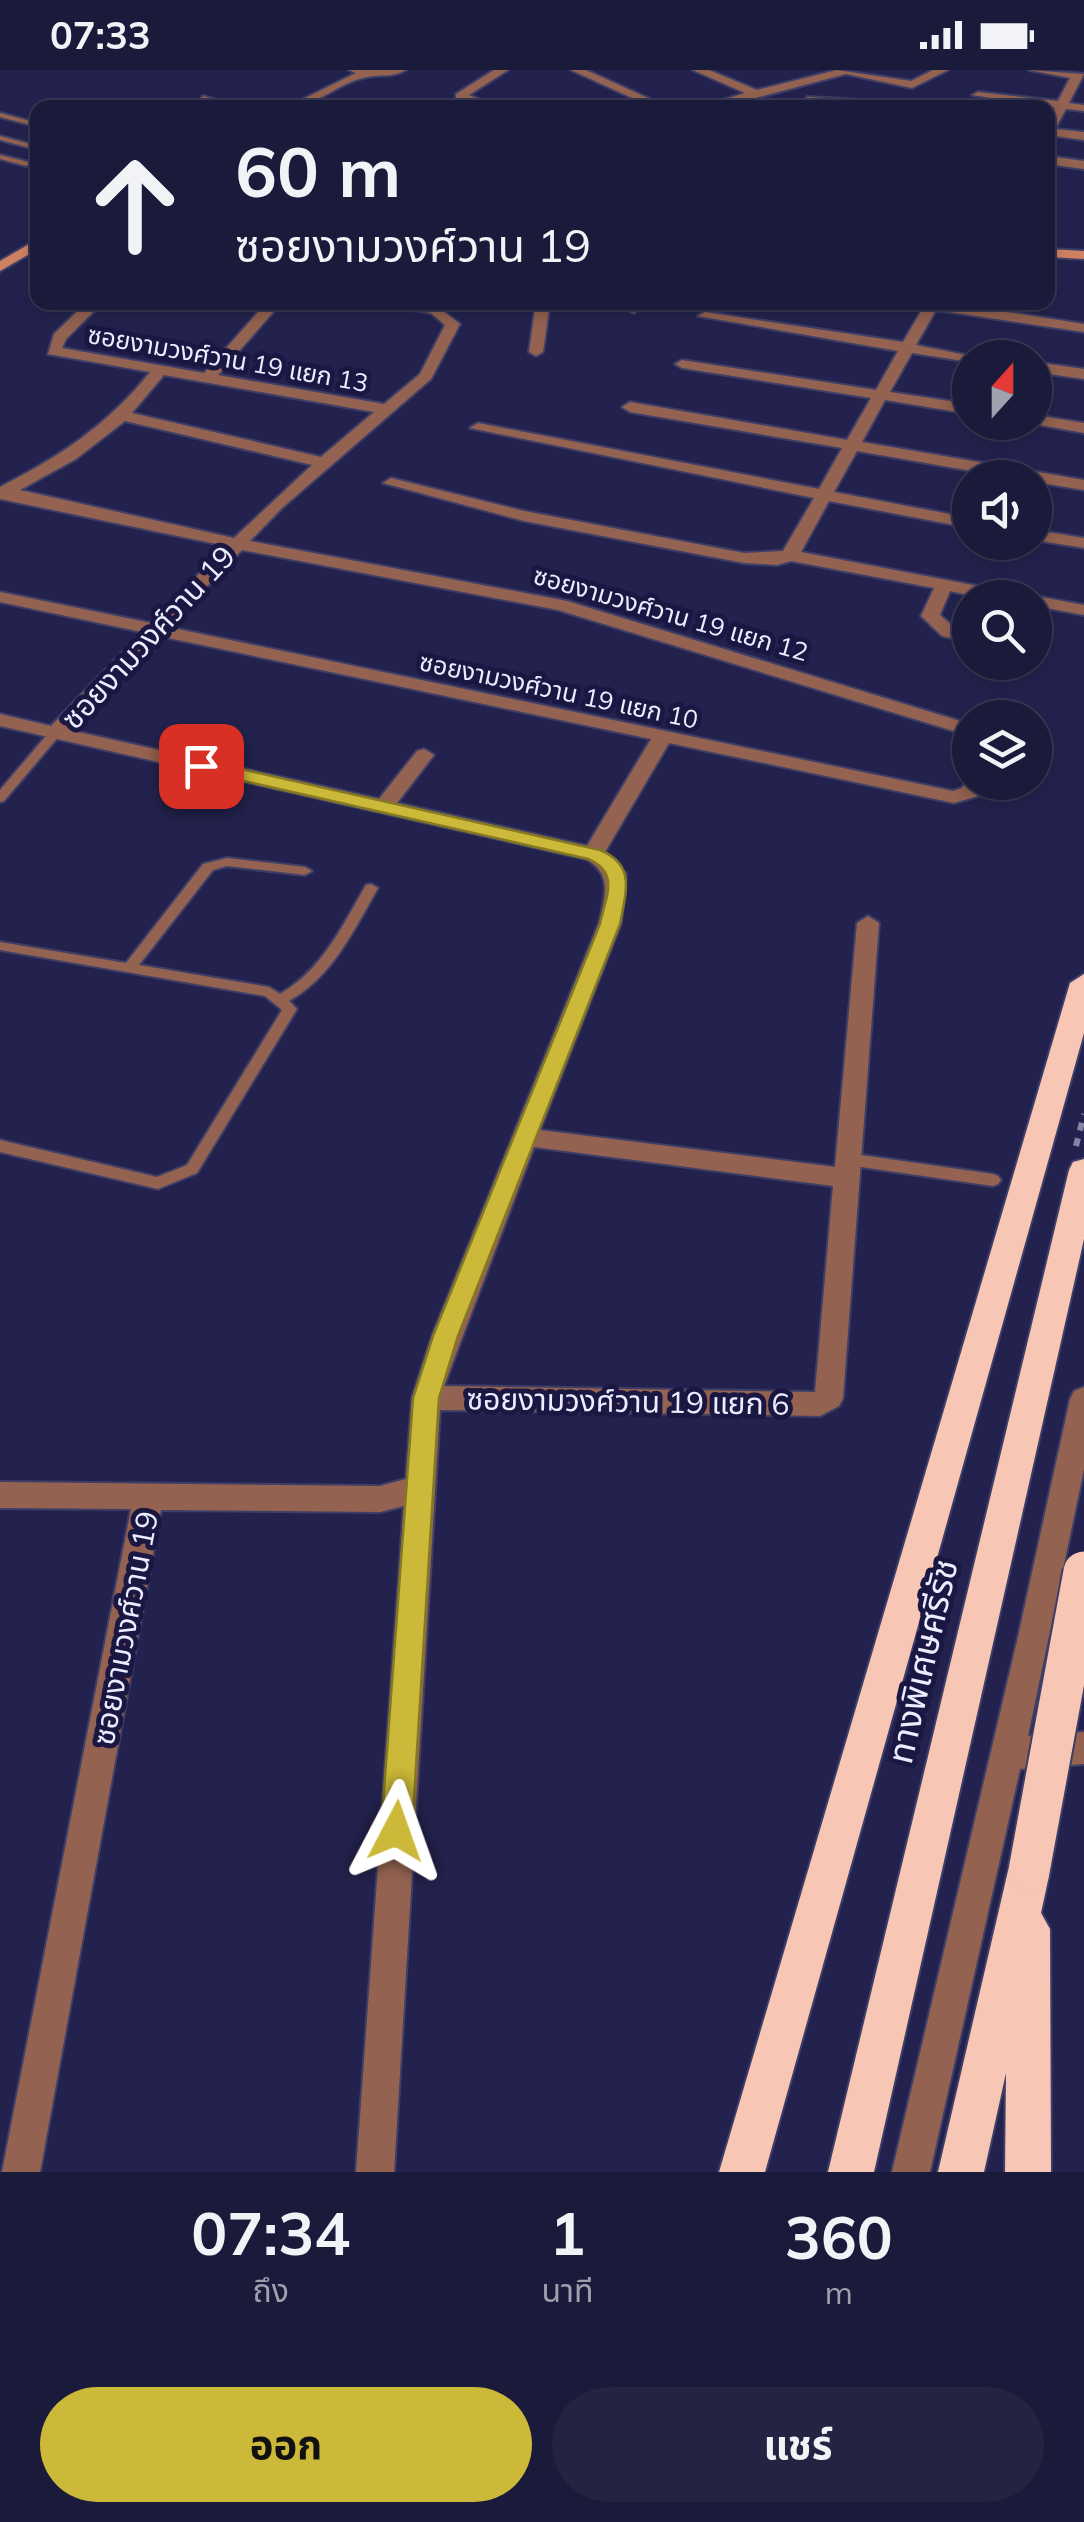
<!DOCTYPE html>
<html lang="th">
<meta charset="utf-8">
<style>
body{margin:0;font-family:Mulish,"Noto Sans Thai",sans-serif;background:#232342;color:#f1f3f6;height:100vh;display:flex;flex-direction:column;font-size:38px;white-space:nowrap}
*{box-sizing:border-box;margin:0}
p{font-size:32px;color:#9fa1af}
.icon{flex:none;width:55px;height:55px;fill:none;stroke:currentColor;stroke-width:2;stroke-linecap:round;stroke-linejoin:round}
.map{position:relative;height:2102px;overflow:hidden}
.panel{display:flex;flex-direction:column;background:#1a1a3a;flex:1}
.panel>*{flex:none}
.guide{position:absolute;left:30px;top:30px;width:1025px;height:210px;border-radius:20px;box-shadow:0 5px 15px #0003,0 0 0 2px #383854;background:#1a1a3a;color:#f1f3f6;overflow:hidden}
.needle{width:65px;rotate:21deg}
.fabs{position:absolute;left:952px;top:270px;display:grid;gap:20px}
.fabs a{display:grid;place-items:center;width:100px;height:100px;border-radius:50%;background:#1a1a3a;box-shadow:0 5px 15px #0003,0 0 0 2px #383854;font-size:50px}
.pin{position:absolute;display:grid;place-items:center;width:85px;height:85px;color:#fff;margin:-42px;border-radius:20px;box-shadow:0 5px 15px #0006}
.me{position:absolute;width:110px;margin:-55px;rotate:4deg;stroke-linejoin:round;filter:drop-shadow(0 0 8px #0008)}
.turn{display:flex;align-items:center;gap:35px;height:210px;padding:0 40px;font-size:45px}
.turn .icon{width:130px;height:130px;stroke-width:2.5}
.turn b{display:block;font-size:70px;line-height:85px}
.eta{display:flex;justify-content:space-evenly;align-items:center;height:170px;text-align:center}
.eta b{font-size:60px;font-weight:700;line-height:70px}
.action{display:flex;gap:20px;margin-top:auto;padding:20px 40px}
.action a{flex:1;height:115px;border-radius:60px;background:#ccb939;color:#111;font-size:40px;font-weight:700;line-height:115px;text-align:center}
.action a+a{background:#232342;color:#f1f3f6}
.status{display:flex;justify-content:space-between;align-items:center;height:70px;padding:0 50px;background:#1a1a3a;direction:ltr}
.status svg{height:28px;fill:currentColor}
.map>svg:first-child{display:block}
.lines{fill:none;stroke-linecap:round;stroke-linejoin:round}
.lane-casing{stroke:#3f3e67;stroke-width:4}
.street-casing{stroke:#3f3e67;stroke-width:4}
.secondary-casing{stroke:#3f3e67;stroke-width:4}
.highway-casing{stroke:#3f3e67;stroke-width:4}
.path{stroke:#8485a4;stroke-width:6;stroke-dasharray:8 8;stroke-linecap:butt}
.lane{fill:#936250;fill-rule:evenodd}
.street{fill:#936250;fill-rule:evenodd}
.secondary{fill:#cf8164;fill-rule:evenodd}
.highway{fill:#f7c6b4;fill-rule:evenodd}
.highway-bridge-casing{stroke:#3f3e67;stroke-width:45;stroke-linecap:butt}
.highway-bridge{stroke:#f7c6b4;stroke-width:41}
.route{fill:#ccb939;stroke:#857825;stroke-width:2.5}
.labels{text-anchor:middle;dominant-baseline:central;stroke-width:10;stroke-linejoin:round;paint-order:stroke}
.far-street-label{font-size:25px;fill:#ebedff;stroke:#1a1743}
.street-label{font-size:30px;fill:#ebedff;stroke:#1a1743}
.near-street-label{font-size:35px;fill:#ebedff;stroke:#1a1743}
</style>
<div class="status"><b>07:33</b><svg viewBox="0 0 49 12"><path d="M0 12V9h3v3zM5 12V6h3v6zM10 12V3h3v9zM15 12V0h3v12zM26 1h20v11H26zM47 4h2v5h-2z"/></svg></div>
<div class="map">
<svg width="1084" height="2102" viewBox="0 0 1084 2102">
<rect width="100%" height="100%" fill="#23224e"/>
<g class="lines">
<defs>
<path id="lane" d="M203 26 240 37 241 38H229L201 29Z
M807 27 860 30 863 32 864 38H857V34L809 31 807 38H800Z
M929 30 932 32 930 38H923Z
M0 43 38 53V57L0 47Z
M0 66 38 76V80L0 70Z
M0 85 29 92 30 94 26 96 0 89Z
M55 659 61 663 59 666 4 731 0 732V720L51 660Z
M227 788 305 797 312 801 305 805 227 796 213 800 139 895 269 917 280 924C323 899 342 856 366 815L371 814 378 818C354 860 333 906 289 931L297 939 197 1103 158 1119 0 1082V1070L157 1107 187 1095 282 940 265 926 0 880V872L126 893 203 794Z
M847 1083 993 1104 998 1106 1001 1110 998 1114 993 1116 847 1095 839 1089Z"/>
<path id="street" d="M349 0H406C392 8 381 4 367 7 338 12 316 38 285 38L356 3Z
M494 0H508L469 25 500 38H482L456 28V24Z
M571 0H586L670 38H654Z
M693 0H709L757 20 837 0 911 11 933 0H948L912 18 846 4 718 38H697L745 23Z
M1029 0 1084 4 1069 33 1084 35V41L1066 39 1055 59 1084 62V70L1048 65V52L1055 38 972 25 978 22 1058 31 1070 8Z
M1048 86 1084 91V99L1048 94Z
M87 232H103L66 269 62 278 204 303 267 232H282L218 305 384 334 420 304 445 255 431 243 373 232 435 235 460 254 431 309 282 438 250 471 567 531 970 654V666L558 540 242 480 168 557 953 721 962 718 968 708 970 712H985L978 726 954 733 669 673 605 782 626 804 621 853 540 1060 835 1097 857 853 868 846 879 853 843 1328 839 1336 820 1346 440 1340 394 2102H356L404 1436 380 1442 161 1440 40 2102H2L131 1439 0 1438V1412L380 1416 406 1409 412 1328 432 1266 599 853C605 827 613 804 586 789L0 656V644L51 656 142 562 0 532V522L151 553 226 476 0 429V417C59 387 108 355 150 302L48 284 54 264ZM164 305 374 342 321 387 132 343ZM125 351 312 395 234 468 20 420 76 389ZM159 566 651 669 587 776 397 733 434 685 424 679 417 681 379 729 69 660ZM534 1077 833 1116 815 1322 444 1316Z
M536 232H550L543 282 536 286 529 282Z
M630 232H644L634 243 627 239Z
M905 232H944L1084 254V262L936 240 916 275 981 288H970V292L912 283 890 322 970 334V344L885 330 862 372 1084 410V420L1035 412V408H1012L857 381 834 422 970 448V458L829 431 801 482 1019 524 1022 528H982L950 521 940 545 955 558 970 560V572L942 566 921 546 934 518 791 491 777 495 744 493 524 451 383 413 391 408 524 441 744 483 783 481 814 428 470 358 478 353 819 419 842 378 630 342 622 337 630 332 847 370 871 328 682 298 675 294 682 290 876 320 898 281 698 246 705 242 903 272 923 238Z
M1035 292 1084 299V309L1035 302Z
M1035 345 1084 353V363L1029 353 1035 352Z
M1035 460 1084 468V478L1035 470Z
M1035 526 1084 535V545L1035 536V528H1028Z
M1035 573 1043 576V584L1035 585Z
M1084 1317V1399L1028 1666 1084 1662V1694L1020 1699 930 2102H892L1018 1567 1070 1329 1074 1321Z"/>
<path id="secondary" d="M38 169V179L0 201V191Z
M1048 179 1084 181V189L1048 187Z"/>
<path id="highway" d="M1084 904V963L765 2102H719L1070 913Z
M1084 1089V1169L874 2102H828L1069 1100 1073 1092Z
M1029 1780 1044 1786 1050 1801 1041 1843 1050 1859 1051 2102H1005L1006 2003 984 2102H938L1008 1801 1014 1786Z"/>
</defs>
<!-- lane casing -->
<use href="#lane" class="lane-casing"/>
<!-- street casing -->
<use href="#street" class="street-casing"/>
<!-- secondary casing -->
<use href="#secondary" class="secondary-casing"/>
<!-- highway casing -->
<use href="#highway" class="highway-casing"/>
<!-- path -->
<path class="path" d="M1076 1076 1084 1044"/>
<!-- lane -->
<use href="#lane" class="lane"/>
<!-- street -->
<use href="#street" class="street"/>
<!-- secondary -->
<use href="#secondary" class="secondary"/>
<!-- highway -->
<use href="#highway" class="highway"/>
<defs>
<path id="highway-bridge" d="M1029 1801 1084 1502"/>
</defs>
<!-- highway-bridge casing -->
<use href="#highway-bridge" class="highway-bridge-casing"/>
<!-- highway-bridge -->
<use href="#highway-bridge" class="highway-bridge"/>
</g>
<!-- route -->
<path class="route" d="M201 690 600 780C636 795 626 821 620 854L458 1266 439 1328 412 1761 408 1772 396 1776 385 1772 381 1761 413 1328 433 1266 600 854C606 825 620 803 588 789L195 700 192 696Z"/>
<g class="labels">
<!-- far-street labels -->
<g class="far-street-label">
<text transform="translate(228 288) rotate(10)">ซอยงามวงศ์วาน 19 แยก 13</text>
<text transform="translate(671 543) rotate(16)">ซอยงามวงศ์วาน 19 แยก 12</text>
<text transform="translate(559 620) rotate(12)">ซอยงามวงศ์วาน 19 แยก 10</text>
</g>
<!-- street labels -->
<g class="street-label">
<text transform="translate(148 567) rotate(-47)">ซอยงามวงศ์วาน 19</text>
<text transform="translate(628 1331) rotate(1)">ซอยงามวงศ์วาน 19 แยก 6</text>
<text transform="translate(125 1558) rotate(-79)">ซอยงามวงศ์วาน 19</text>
</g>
<!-- near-street labels -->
<g class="near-street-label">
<text transform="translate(922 1591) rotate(-77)">ทางพิเศษศรีรัช</text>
</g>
</g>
</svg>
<div class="fabs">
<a><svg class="needle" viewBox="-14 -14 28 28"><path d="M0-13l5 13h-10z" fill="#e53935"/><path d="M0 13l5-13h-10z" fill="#9fa1af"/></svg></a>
<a><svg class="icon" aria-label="sound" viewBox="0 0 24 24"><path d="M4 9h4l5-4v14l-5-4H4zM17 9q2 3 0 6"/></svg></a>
<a><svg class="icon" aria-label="search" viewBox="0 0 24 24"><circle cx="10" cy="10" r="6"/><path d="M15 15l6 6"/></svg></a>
<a><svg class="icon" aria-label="layers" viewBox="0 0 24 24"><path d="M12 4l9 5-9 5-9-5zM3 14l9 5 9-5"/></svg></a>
</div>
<div class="pin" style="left:201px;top:696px;background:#d93025"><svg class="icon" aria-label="arrive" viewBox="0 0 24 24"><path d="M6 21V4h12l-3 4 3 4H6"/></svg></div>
<svg class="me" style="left:396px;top:1761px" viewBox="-20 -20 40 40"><path d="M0-17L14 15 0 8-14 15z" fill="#ccb939" stroke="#fff" stroke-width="4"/></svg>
<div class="guide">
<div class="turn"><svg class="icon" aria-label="ahead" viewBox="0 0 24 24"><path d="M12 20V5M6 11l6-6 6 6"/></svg><div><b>60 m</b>ซอยงามวงศ์วาน 19</div></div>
</div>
</div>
<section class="panel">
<div class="eta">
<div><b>07:34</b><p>ถึง</p></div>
<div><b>1</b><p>นาที</p></div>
<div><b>360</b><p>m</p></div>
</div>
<div class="action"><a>ออก</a><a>แชร์</a></div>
</section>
